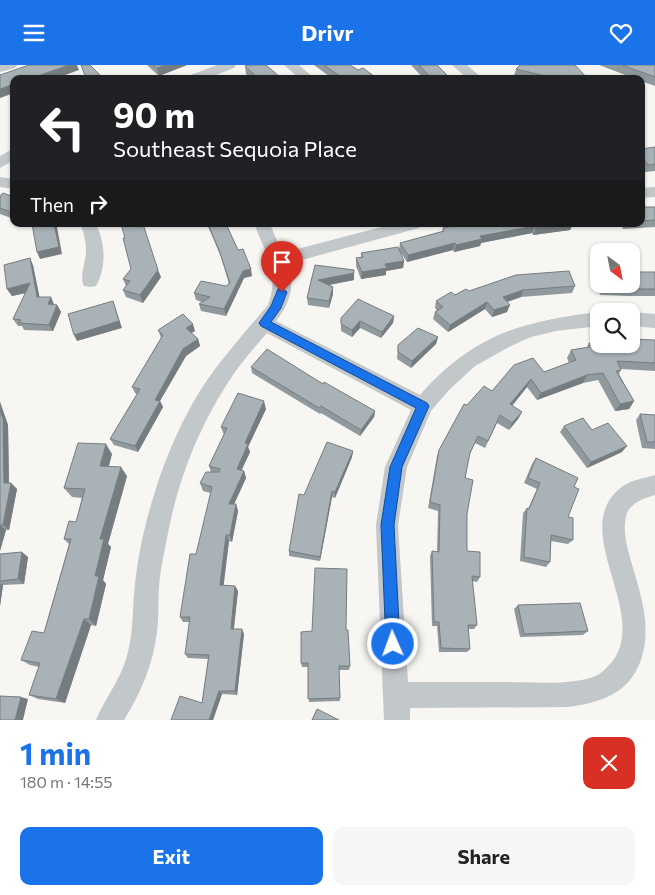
<!DOCTYPE html>
<meta charset="utf-8">
<style>
body{margin:0;font-family:Commissioner,sans-serif;background:#f6f6f6;color:#222;height:100vh;display:flex;flex-direction:column;font-size:19px;white-space:nowrap}
*{box-sizing:border-box;margin:0}
p{font-size:16px;color:#767676}
.icon{flex:none;width:28px;height:28px;fill:none;stroke:currentColor;stroke-width:2;stroke-linecap:round;stroke-linejoin:round}
.map{position:relative;height:655px;overflow:hidden}
.sheet{display:flex;flex-direction:column;background:#fff;flex:1}
.sheet>*{flex:none}
.hud{position:absolute;left:10px;top:10px;width:635px;height:152px;border-radius:10px;box-shadow:0 1px 4px #0004;background:#202124;color:#fff;overflow:hidden}
.needle{width:32px;rotate:148deg}
.controls{position:absolute;left:590px;top:178px;display:grid;gap:10px}
.controls a{display:grid;place-items:center;width:50px;height:50px;border-radius:10px;background:#fff;box-shadow:0 1px 4px #0004;font-size:25px}
.pin{position:absolute;display:grid;place-items:center;width:42px;height:42px;color:#fff;margin:-51px -21px;border-radius:50% 50% 50% 0;rotate:-45deg;box-shadow:0 0 5px #0007}
.pin .icon{rotate:45deg}
.me{position:absolute;width:55px;margin:-28px;rotate:358deg;stroke-linejoin:round;filter:drop-shadow(0 0 4px #0008)}
.turn{display:flex;align-items:center;gap:18px;height:105px;padding:0 20px;font-size:22px}
.turn .icon{width:65px;height:65px;stroke-width:2.5}
.turn b{display:block;font-size:35px;line-height:42px}
.then{display:flex;align-items:center;height:48px;padding:0 20px;background:#0003;gap:10px;font-size:19px}
.round{display:grid;place-items:center;flex:none;width:52px;height:52px;border-radius:10px;background:#f6f6f6}
.overview{display:flex;align-items:center;justify-content:space-between;height:85px;padding:0 20px}
h1{font-size:30px;font-weight:700;line-height:38px;color:#1a73e8}
.action{display:flex;gap:10px;margin-top:auto;padding:10px 20px}
.action a{flex:1;height:58px;border-radius:10px;background:#1a73e8;color:#fff;font-size:20px;font-weight:700;line-height:58px;text-align:center}
.action a+a{background:#f6f6f6;color:#222}
header{display:flex;justify-content:space-between;align-items:center;height:65px;padding:0 20px;background:#1a73e8;color:#fff;font-size:22px;font-weight:700}
.map>svg:first-child{display:block}
.lines{fill:none;stroke-linecap:round;stroke-linejoin:round}
.minor{fill:#c2c7c9;fill-rule:evenodd}
.wall{fill:#90999d}
.shaded-wall{fill:#767d80}
.building{fill:#a8b2b7;stroke:#767d80}
.route{fill:#1a73e8;stroke:#114b97}
</style>
<header><svg class="icon" aria-label="menu" viewBox="0 0 24 24"><path d="M4 6h16M4 12h16M4 18h16"/></svg>Drivr<svg class="icon" aria-label="heart" viewBox="0 0 24 24"><path d="M12 20l-8-8c-3-5 5-10 8-4 3-6 11-1 8 4z"/></svg></header>
<div class="map">
<svg width="655" height="655" viewBox="0 0 655 655">
<rect width="100%" height="100%" fill="#f7f6f3"/>
<g class="lines">
<!-- minor -->
<path class="minor" d="M0 0H17L15 3 0 7Z
M217 0H236L234 3 206 14H187L188 11Z
M284 0H299L315 14H300Z
M452 0H467L483 14H468Z
M14 83V95L0 103V91Z
M0 112 14 114V124L0 122Z
M655 122V132L641 133V123Z
M80 159H96C105 177 107 202 96 221L90 222 84 221C79 212 86 196 86 186 86 176 84 168 80 159Z
M254 159H270L282 188 393 159H421L419 163 287 199C296 219 290 239 276 256L420 330C473 270 522 256 599 247V261L556 266 531 272 511 281 475 301 449 325 431 346 407 402 398 460 408 617C441 617 474 617 507 617 533 617 574 621 598 610 603 607 608 601 612 597 651 547 565 463 623 421 631 415 645 413 655 410V430C645 433 632 437 627 448 623 459 625 474 628 485 638 524 655 560 639 600 626 630 598 638 568 642L410 643V655H384L376 460 385 402 411 345 267 268C253 284 238 301 227 319 197 366 177 418 167 473 164 489 160 506 159 522 158 537 159 552 157 567 153 599 141 628 124 655H96C105 633 121 614 127 591 134 567 132 543 135 519 138 490 145 458 154 430 167 387 188 340 215 304 232 282 250 261 268 240 280 208 266 189 254 159Z
M631 247 655 249V263L631 261Z"/>
</g>
<!-- wall -->
<path class="wall" d="M147 0H187L159 11Z
M314 0H350L358 5 378 14H333Z
M411 0H437L451 14H424Z
M599 0H655V21L641 16V14H636Z
M245 1 280 12 286 14H251L246 9Z
M516 4 588 14H525L514 11Z
M655 82V106L645 107 641 102V84Z
M0 131 14 132V154L0 149Z
M641 142H655V162L623 164 621 159H641Z
M207 159H226L238 185 252 211 244 213 226 251 201 246 199 239 202 237 196 235 194 228 226 221 229 219 221 192Z
M462 159H573L570 165 533 170 532 168 481 178 480 181 454 187 453 185 407 197 399 185 400 178 442 167 443 163Z
M125 173 161 212 143 238 126 232 123 225 126 221 123 214 131 204Z
M361 188 404 196 403 203 386 206V210L361 214 356 201V193L361 192Z
M596 198H599V219H631L655 207V231H629L600 230 592 205Z
M33 200 39 232 54 240H57L61 247 53 266 24 265 22 261H18L13 254 26 228 12 231 7 224Z
M315 200 354 215 329 220 333 222V229L329 243 308 240 307 233Z
M575 221 572 228 521 232 507 237V247L492 252 485 244 448 267 433 254 435 247 437 246 435 243 436 236 469 226Z
M394 251 393 258 381 273 360 263 352 272 341 266V253Z
M158 265 195 266 191 268 198 274 200 281 186 291 160 336 163 342 138 387 114 380 110 374 137 329 135 328 132 322 161 273Z
M438 272 436 279 411 303 397 294 398 280Z
M655 275V306L621 304V305L619 309 634 336 629 344 615 346 598 315 583 318 537 335 527 322 512 341 522 347 518 354 509 365 497 358 485 383 475 378 469 390 465 413 467 449V486L480 512 477 517 472 516 477 560 474 564H468L470 584 467 587H439L437 561H432L430 491 432 486 437 487 438 446 428 443 437 391 439 385 467 340 492 326 569 298 567 293 571 285 587 282 589 278Z
M251 302 323 319 375 346 374 352 360 371 321 348 320 349 252 308Z
M0 337 8 360 9 418H11L17 424 9 465H6L0 486Z
M266 344 248 382 250 387 241 405 244 406 246 413 234 439H236L238 446 232 477 229 476 223 520 235 521 238 526 234 564 244 569 237 630 222 629 213 655H171L202 638 208 594 188 593 185 589 190 557H183L180 552 196 489 211 428 203 426 200 418 211 407 209 401 224 370 221 362Z
M640 349 655 350V384L642 383 636 355Z
M564 361 592 365 622 387 587 403 560 367Z
M353 386 352 392 335 433 332 432 320 496 289 491V486L304 430Z
M112 389 109 401 127 411 108 479 111 482 103 515 106 519 96 561 91 560 65 638 38 634 29 630 39 602 30 600 21 595 44 568 69 479 64 474 76 457 82 433 72 432 64 423Z
M536 393 574 422 568 452 573 475 568 479 551 476 550 497 546 502 520 496 523 448 527 443 528 444 537 424 524 418 532 399Z
M0 489 28 492 24 519 3 520 0 541Z
M518 540 588 566 583 570 520 572 514 544Z
M346 565 350 601 349 605H339L340 636 309 637 308 602H302L301 598Z"/>
<!-- shaded-wall -->
<path class="shaded-wall" d="M69 0H77L79 5 54 14H29Z
M166 0H187L159 11 157 3Z
M14 19V28L0 33V24Z
M54 159H55L57 162 62 189 40 194 37 187Z
M315 159H323L315 161Z
M563 159H573L570 165 533 170 536 163Z
M535 161 532 168 481 178 480 181 454 187 456 180 480 171Z
M455 178 453 185 407 197 408 190Z
M30 193 33 200 41 239 37 232Z
M404 196 403 203 386 206V210L361 214 362 207 385 199Z
M251 204 252 211 244 213 226 251 224 244 243 206Z
M158 205 161 212 143 238 140 230Z
M354 208V215L318 222V215Z
M30 218 34 226 12 231 7 224Z
M333 222V229L329 243V236Z
M523 225 521 232 501 239 503 232Z
M51 232 54 239H48Z
M113 236 122 263 77 276 74 270Z
M487 237 485 244 448 267 450 260Z
M57 240 61 247 53 266 49 260Z
M510 240 507 247 492 252 494 245Z
M394 251 393 258 381 273 382 267Z
M360 256V263L352 272V265Z
M193 259 195 266 188 270 186 263Z
M438 272 436 279 411 303 412 296Z
M198 274 200 281 186 291 157 341 155 335 183 284Z
M587 310 583 318 537 335 541 328Z
M531 314 527 322 507 347 510 339Z
M160 336 163 342 138 387 135 381Z
M264 336 266 344 248 382 250 387 239 411 237 404 245 378Z
M634 336 629 344 615 346 620 339Z
M0 337 8 360 9 424 4 418Z
M375 346 374 352 360 371 361 365Z
M522 347 518 354 509 365 512 358Z
M106 379 112 389 106 410 100 401Z
M627 381 622 387 587 403 591 397Z
M353 386 352 392 335 433V427Z
M121 402 127 411 108 479 111 482 103 515 106 519 96 561 89 554 100 474Z
M244 406 246 413 231 446 229 439Z
M11 418 17 424 9 465 3 460Z
M332 426V432L320 496V492Z
M236 439 238 446 232 477 230 470Z
M0 460 6 465 0 486Z
M226 470 229 476 223 526 220 520Z
M22 487 28 492 24 519 18 514Z
M0 519 3 520 0 541Z
M235 521 238 526 233 568 231 564Z
M84 554 91 560 65 638 56 634Z
M242 564 244 569 237 630 235 626Z
M219 626 222 629 213 655H209Z
M21 632 28 634 23 655H15Z"/>
<!-- building -->
<path class="building" d="M29 0H69L29 14H14V19L0 24V10Z
M81 0H90L104 14H86V13Z
M153 0H166L157 3Z
M249 0H266L280 12 283 11 286 14H259L245 1Z
M324 0H350L358 5 363 3 378 14H344Z
M419 0H437L451 14H432Z
M520 0H575L588 14H557L516 4Z
M622 0H655V12Z
M655 82V99L648 100 641 90V84Z
M3 128 14 132V148L0 143V131Z
M641 142H655V155L641 156Z
M32 159H54L59 182 37 187Z
M121 159H143L158 205 140 230 123 225 130 216 123 214 131 204 123 173H125Z
M208 159H226L238 185 243 184 251 204 243 206 224 244 199 239 210 232 194 228 201 216 226 221 230 218 219 185Z
M462 159H563L536 163 535 161 480 171 482 174 456 180 455 178 408 190 400 178 444 166 443 163Z
M398 182 404 196 385 199 387 203 362 207 356 193 363 192 361 188Z
M30 193 37 232H51L48 239 57 240 49 260 19 258 21 255 13 254 30 218 7 224 4 200Z
M596 198H599V207Z
M315 200 354 205V208L318 215 333 222 329 236 307 233Z
M569 206 575 221 523 225 503 232 510 240 494 245 487 237 450 260 435 247 443 242 436 236 451 227 455 230 466 224 469 226 516 210Z
M631 207H655V224H633L604 222 603 219H631Z
M358 234 394 251 382 267 360 256 352 265 341 259V253Z
M113 236 119 256 74 270 68 249Z
M183 249 193 259 186 263 198 274 183 284 155 335 160 336 135 381 110 374 140 324 132 322 163 270 158 265Z
M418 263 438 272 412 296 398 287V280Z
M631 274 655 275V298L617 296 621 305 616 306 634 336 620 339 603 308 587 310 541 328 531 314 510 339 522 347 512 358 500 350 488 376 478 371 470 388 465 413 473 415 467 449V486L480 487V512L472 511 477 560H468L470 584 441 583 439 557H434L432 486 439 487 440 440 430 437 439 385 464 339 467 340 484 321 492 326 514 300 533 293 544 307 576 295 571 285 590 282 589 278 599 277V279H631Z
M267 284 323 319 324 317 375 346 361 365 321 341 319 343 251 302Z
M238 328 264 336 245 378 248 379 237 404 244 406 229 439H236L230 470H226L220 520 235 521 231 564H242L235 626H219L209 655H171L180 631 202 638 209 590 185 589 190 552H180L190 489H196L212 422 200 418 206 407H219L220 404 209 401 227 363 221 362Z
M0 345 3 354 4 418H11L3 460H0V461Z
M640 349 655 350V377H647Z
M583 353 592 365 608 358 627 381 591 397 564 361Z
M327 377 353 386 335 427 332 426 320 492 289 486 299 429 304 430Z
M78 378 106 379 100 401 121 402 100 474H104L95 511H99L89 554H84L56 634 29 630 40 598 21 595 32 566 44 568 71 474H64L69 456 76 457 85 424 64 423Z
M536 393 578 413 574 422 579 424 568 452 573 453V475L551 470 550 497 524 492 527 443 529 444 540 418 528 413Z
M22 487 18 514 0 516V489Z
M315 503 347 504 346 565H348L350 601H339L340 633 308 634V598H301V567L312 566Z
M580 538 588 566 524 569 518 540Z
M0 631 21 632 15 655H0Z
M317 644 339 655H312Z"/>
<!-- route -->
<path class="route" d="M282 223 287 227 281 243 271 257 427 338 429 341 402 402 394 460 400 579 398 584 393 586 388 584 386 579 381 460 390 402 416 343 261 261 259 258 271 241 278 224Z"/>
</svg>
<div class="controls">
<a><svg class="needle" viewBox="-14 -14 28 28"><path d="M0-13l5 13h-10z" fill="#e53935"/><path d="M0 13l5-13h-10z" fill="#767676"/></svg></a>
<a><svg class="icon" aria-label="search" viewBox="0 0 24 24"><circle cx="10" cy="10" r="6"/><path d="M15 15l6 6"/></svg></a>
</div>
<div class="pin" style="left:282px;top:227px;background:#d93025"><svg class="icon" aria-label="arrive" viewBox="0 0 24 24"><path d="M6 21V4h12l-3 4 3 4H6"/></svg></div>
<svg class="me" style="left:393px;top:579px" viewBox="-20 -20 40 40"><circle r="17" fill="#1a73e8" stroke="#fff" stroke-width="3"/><path d="M0-11L8 9 0 5-8 9z" fill="#fff"/></svg>
<div class="hud">
<div class="turn"><svg class="icon" aria-label="left" viewBox="0 0 24 24"><path d="M17 20v-9H6M10 6l-5 5 5 5"/></svg><div><b>90 m</b>Southeast Sequoia Place</div></div>
<div class="then">Then<svg class="icon" aria-label="right" viewBox="0 0 24 24"><path d="M7 20v-9h11M14 6l5 5-5 5"/></svg></div>
</div>
</div>
<section class="sheet">
<div class="overview"><div><h1>1 min</h1><p>180 m · 14:55</p></div><a class="round" style="background:#d93025;color:#fff"><svg class="icon" aria-label="close" viewBox="0 0 24 24"><path d="M6 6l12 12M18 6L6 18"/></svg></a></div>
<div class="action"><a>Exit</a><a>Share</a></div>
</section>
